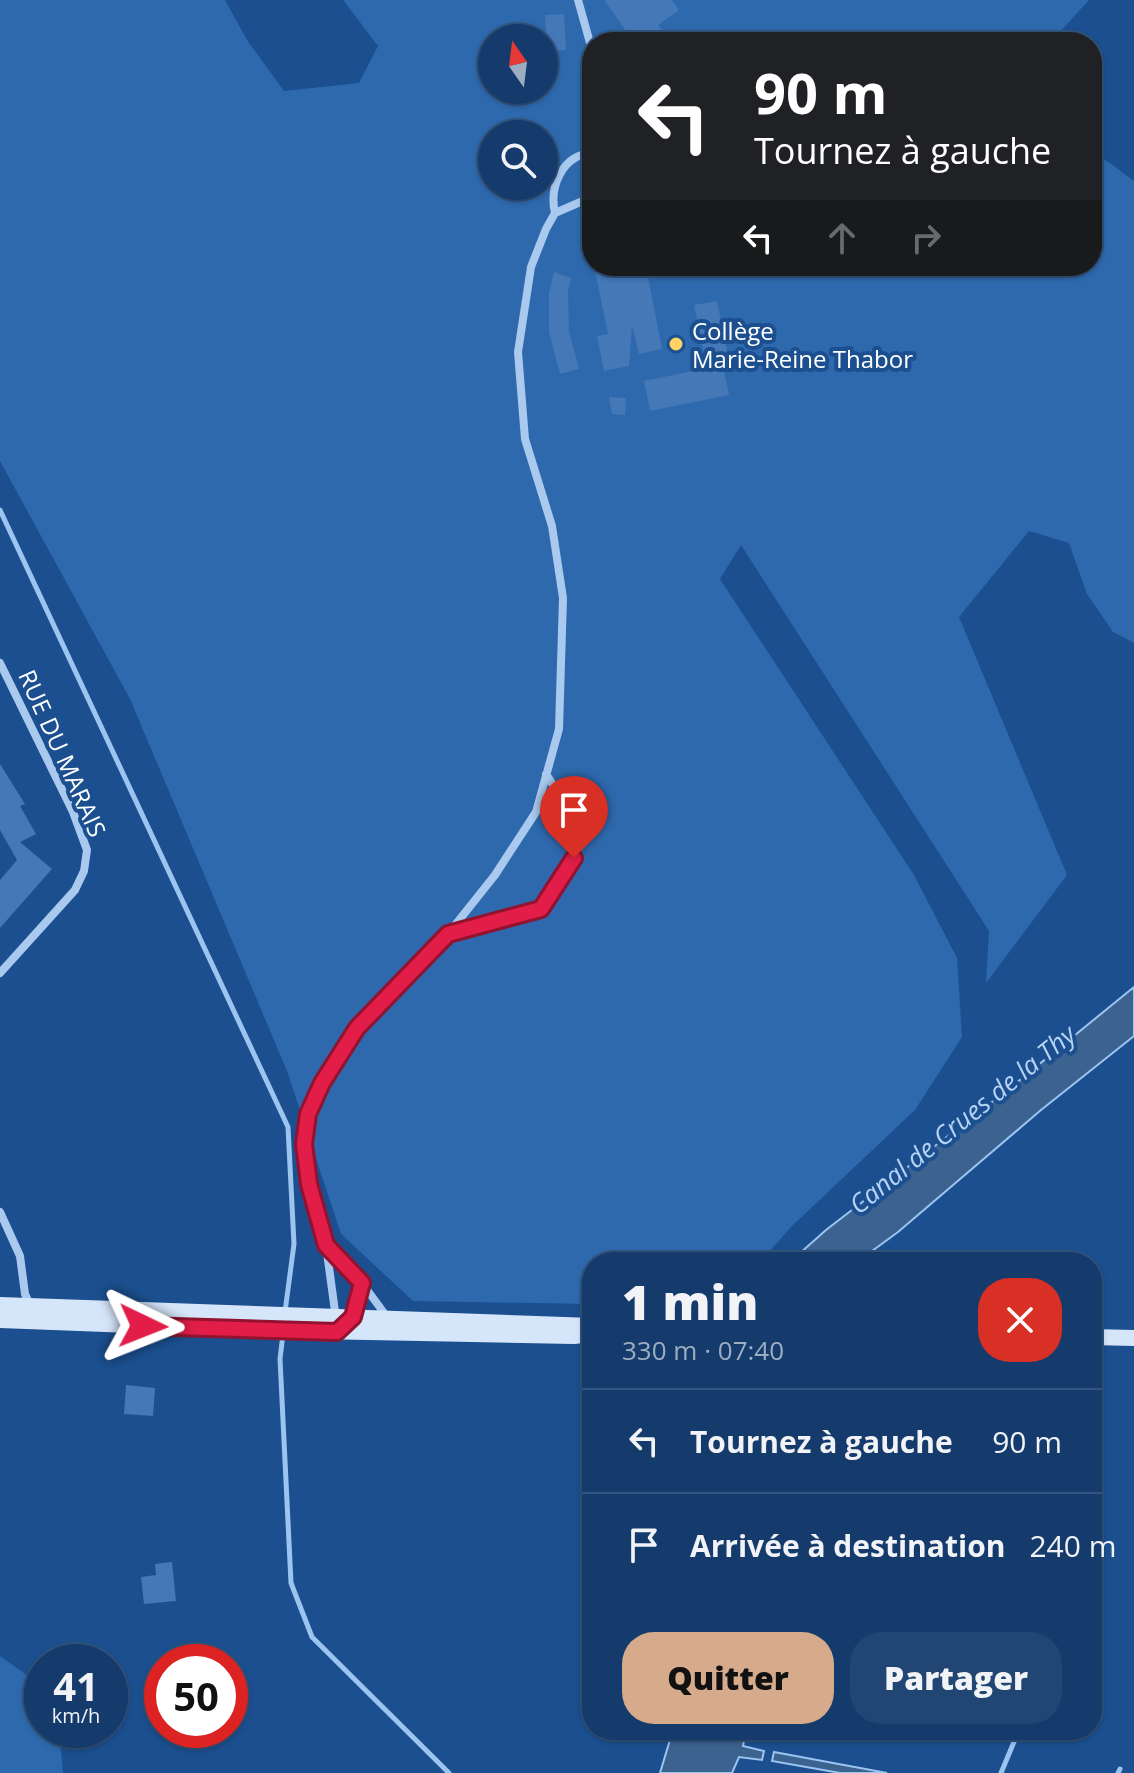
<!DOCTYPE html>
<html lang="fr">
<meta charset="utf-8">
<style>
body{margin:0;font-family:"Open Sans",sans-serif;background:#214673;color:#f1f3f6;height:100vh;display:flex;flex-direction:column;font-size:30px;white-space:nowrap}
*{box-sizing:border-box;margin:0}
p{font-size:26px;color:#9dadc1}
.icon{flex:none;width:44px;height:44px;fill:none;stroke:currentColor;stroke-width:2;stroke-linecap:round;stroke-linejoin:round}
.map{position:relative;flex:1;overflow:hidden}
.details{position:absolute;left:582px;top:1252px;width:520px;height:488px;display:flex;flex-direction:column;background:#143b6b;border-radius:32px;box-shadow:0 2px 6px #0004,0 0 0 2px #33557e}
.details>*{flex:none}
.top-card{position:absolute;left:582px;top:32px;width:520px;height:244px;border-radius:32px;box-shadow:0 2px 6px #0004,0 0 0 2px #33557e;background:#202124;color:#fff;overflow:hidden}
.needle{width:52px;rotate:346deg}
.tools{position:absolute;left:478px;top:24px;display:grid;gap:16px}
.tools a{display:grid;place-items:center;width:80px;height:80px;border-radius:50%;background:#143b6b;box-shadow:0 2px 6px #0004,0 0 0 2px #33557e;font-size:40px}
.speed{position:absolute;left:24px;top:1644px;display:flex;gap:16px;font-size:40px;font-weight:700;text-align:center}
.speed>*{display:grid;place-content:center;width:104px;height:104px;border-radius:50%;background:#143b6b;box-shadow:0 2px 6px #0004,0 0 0 2px #33557e;line-height:1}
.speed small{font-size:20px;font-weight:400}
.speed .limit{border:12px solid #d22;background:#fff;color:#111}
.pin{position:absolute;display:grid;place-items:center;width:68px;height:68px;color:#fff;margin:-82px -34px;border-radius:50% 50% 50% 0;rotate:-45deg;box-shadow:0 0 8px #0007}
.pin .icon{rotate:45deg}
.me{position:absolute;width:88px;margin:-44px;rotate:92deg;stroke-linejoin:round;filter:drop-shadow(0 0 6px #0008)}
.turn{display:flex;align-items:center;gap:28px;height:168px;padding:0 40px;font-size:36px}
.turn .icon{width:104px;height:104px;stroke-width:2.5}
.turn b{display:block;font-size:56px;line-height:68px}
.lanes{display:flex;align-items:center;height:76px;padding:0 40px;background:#0003;justify-content:center;gap:40px;direction:ltr}
.lanes .off{opacity:.35}
.round{display:grid;place-items:center;flex:none;width:84px;height:84px;border-radius:32px;background:#214673}
.summary{display:flex;align-items:center;justify-content:space-between;height:136px;padding:0 40px}
h1{font-size:48px;font-weight:800;line-height:60px}
.cta{display:flex;gap:16px;margin-top:auto;padding:16px 40px}
.cta a{flex:1;height:92px;border-radius:32px;background:#d6ab8b;color:#111;font-size:32px;font-weight:800;line-height:92px;text-align:center}
.cta a+a{background:#214673;color:#f1f3f6}
ul{padding:0;list-style:none}
li{display:flex;align-items:center;gap:24px;height:104px;padding:0 40px;border-top:2px solid #33557e}
li div{flex:1}
li b{display:block;font-size:30px}
li em{font-style:normal}
.map>svg:first-child{display:block}
.green{fill:#2e69ad;fill-rule:evenodd}
.water{fill:#3c6290;stroke:#9cc4f0;stroke-width:2}
.lines{fill:none;stroke-linecap:round;stroke-linejoin:round}
.stream{stroke:#9cc4f0;stroke-width:5}
.building{fill:#4478b7}
.minor{stroke:#a9c9ee;stroke-width:8}
.secondary{stroke:#d6e6fa;stroke-width:16}
.route-casing{stroke:#92132f;stroke-width:20}
.route{stroke:#e11d48;stroke-width:14}
.poi-dot{fill:#ffd166;stroke:#1b4f8f;stroke-width:3}
.labels{text-anchor:middle;dominant-baseline:central;stroke-width:8;stroke-linejoin:round;paint-order:stroke}
.poi-label{font-size:24px;fill:#fff;stroke:#1b4f8f;text-anchor:start}
.street-label{font-size:24px;fill:#fff;stroke:#1b4f8f}
.water-label{font-size:26px;font-style:italic;fill:#b5d3f5;stroke:#1b4f8f}
</style>
<div class="map">
<svg width="1134" height="1773" viewBox="0 0 1134 1773">
<rect width="100%" height="100%" fill="#1b4f8f"/>
<!-- green -->
<path class="green" d="M0 0H225L247 40 284 91 359 83 378 46 343 0H1089L1051 42H592V266H1092V150L1134 181V643L1113 632 1087 594 1069 543 1029 531 959 617 1067 875 986 983 989 931 741 545 720 579 914 875 957 958 962 1037 915 1110 792 1226 760 1262H592V1304L413 1301 341 1234 287 1071 130 699 0 461ZM492 38H544V90H492ZM492 134H544V186H492Z
M0 1656 42 1686V1730H59L63 1773H0Z"/>
<!-- water -->
<path class="water" d="M1134 987V1036L1041 1110 898 1232 857 1262H790L826 1230 1010 1088Z
M673 1730H746L743 1746 764 1751 762 1760 739 1757 732 1773H660Z
M774 1752 887 1773H840L772 1761Z"/>
<g class="lines">
<!-- stream -->
<path class="stream" d="M0 510 288 1127 294 1244 285 1312
M283 1334 280 1359 291 1583 312 1637 449 1773
M1001 1773 1019 1730
M1118 1773 1120 1769"/>
</g>
<!-- building -->
<path class="building" d="M604 0H672L679 10 658 25 671 42H634Z
M564 14 566 50 547 51 545 15Z
M594 266H646L662 349 639 354 632 325 629 366 604 371 597 336 608 334Z
M554 272 571 278 568 291 569 331 579 369 560 374 549 332V293Z
M717 301 728 355 721 357 729 395 650 411 644 381 707 368 694 305Z
M609 397 626 398 625 415 612 414Z
M0 764 25 804 20 806 36 834 20 842 52 869 0 928V880L17 860 0 830Z
M126 1385 155 1388 153 1416 124 1414Z
M172 1562 176 1601 144 1604 141 1577 156 1575 155 1564Z"/>
<g class="lines">
<!-- minor -->
<path class="minor" d="M578 0 592 50
M555 213C549 187 562 155 592 153
M0 663 73 812 87 850 84 871 75 890 0 973
M448 934 541 909 574 858 567 807 546 774
M0 1212 20 1256 25 1294 30 1305
M327 1245 362 1283 350 1319
M362 1283 387 1317
M336 1319 326 1245 309 1184 304 1144 308 1114 322 1083 357 1028 448 934 495 875 536 812 559 729 563 598 552 526 525 439 518 352 531 267 546 229 555 213 592 197"/>
<!-- secondary -->
<path class="secondary" d="M0 1305 592 1326
M0 1320 265 1330 574 1336 592 1334
M1092 1337 1134 1338"/>
</g>
<g class="lines">
<defs>
<path id="route" d="M143 1326 337 1332 353 1317 362 1283 326 1245 309 1184 304 1144 308 1114 322 1083 357 1028 448 934 541 909 574 858"/>
</defs>
<!-- route casing -->
<use href="#route" class="route-casing"/>
<!-- route -->
<use href="#route" class="route"/>
</g>
<!-- markers -->
<circle class="poi-dot" cx="676" cy="344" r="8"/>
<g class="labels">
<!-- poi labels -->
<g class="poi-label">
<text x="692" y="330">Collège<tspan x="692" dy="28">Marie-Reine Thabor</tspan></text>
</g>
<!-- street labels -->
<g class="street-label">
<text transform="translate(63 753) rotate(66)">RUE DU MARAIS</text>
</g>
<!-- water labels -->
<g class="water-label">
<text transform="translate(962 1119) rotate(-39)">Canal de Crues de la Thy</text>
</g>
</g>
</svg>
<div class="tools">
<a><svg class="needle" viewBox="-14 -14 28 28"><path d="M0-13l5 13h-10z" fill="#e53935"/><path d="M0 13l5-13h-10z" fill="#9dadc1"/></svg></a>
<a><svg class="icon" aria-label="search" viewBox="0 0 24 24"><circle cx="10" cy="10" r="6"/><path d="M15 15l6 6"/></svg></a>
</div>
<div class="speed"><div>41<small>km/h</small></div><div class="limit">50</div></div>
<div class="pin" style="left:574px;top:858px;background:#d93025"><svg class="icon" aria-label="arrive" viewBox="0 0 24 24"><path d="M6 21V4h12l-3 4 3 4H6"/></svg></div>
<svg class="me" style="left:143px;top:1326px" viewBox="-20 -20 40 40"><path d="M0-17L14 15 0 8-14 15z" fill="#e11d48" stroke="#fff" stroke-width="4"/></svg>
<div class="top-card">
<div class="turn"><svg class="icon" aria-label="left" viewBox="0 0 24 24"><path d="M17 20v-9H6M10 6l-5 5 5 5"/></svg><div><b>90 m</b>Tournez à gauche</div></div>
<div class="lanes"><svg class="icon" aria-label="left" viewBox="0 0 24 24"><path d="M17 20v-9H6M10 6l-5 5 5 5"/></svg><svg class="icon off" aria-label="ahead" viewBox="0 0 24 24"><path d="M12 20V5M6 11l6-6 6 6"/></svg><svg class="icon off" aria-label="right" viewBox="0 0 24 24"><path d="M7 20v-9h11M14 6l5 5-5 5"/></svg></div>
</div>
<section class="details">
<div class="summary"><div><h1>1 min</h1><p>330 m · 07:40</p></div><a class="round" style="background:#d93025;color:#fff"><svg class="icon" aria-label="close" viewBox="0 0 24 24"><path d="M6 6l12 12M18 6L6 18"/></svg></a></div>
<ul>
<li><svg class="icon" aria-label="left" viewBox="0 0 24 24"><path d="M17 20v-9H6M10 6l-5 5 5 5"/></svg><div><b>Tournez à gauche</b></div><em>90 m</em></li>
<li><svg class="icon" aria-label="arrive" viewBox="0 0 24 24"><path d="M6 21V4h12l-3 4 3 4H6"/></svg><div><b>Arrivée à destination</b></div><em>240 m</em></li>
</ul>
<div class="cta"><a>Quitter</a><a>Partager</a></div>
</section>
</div>
